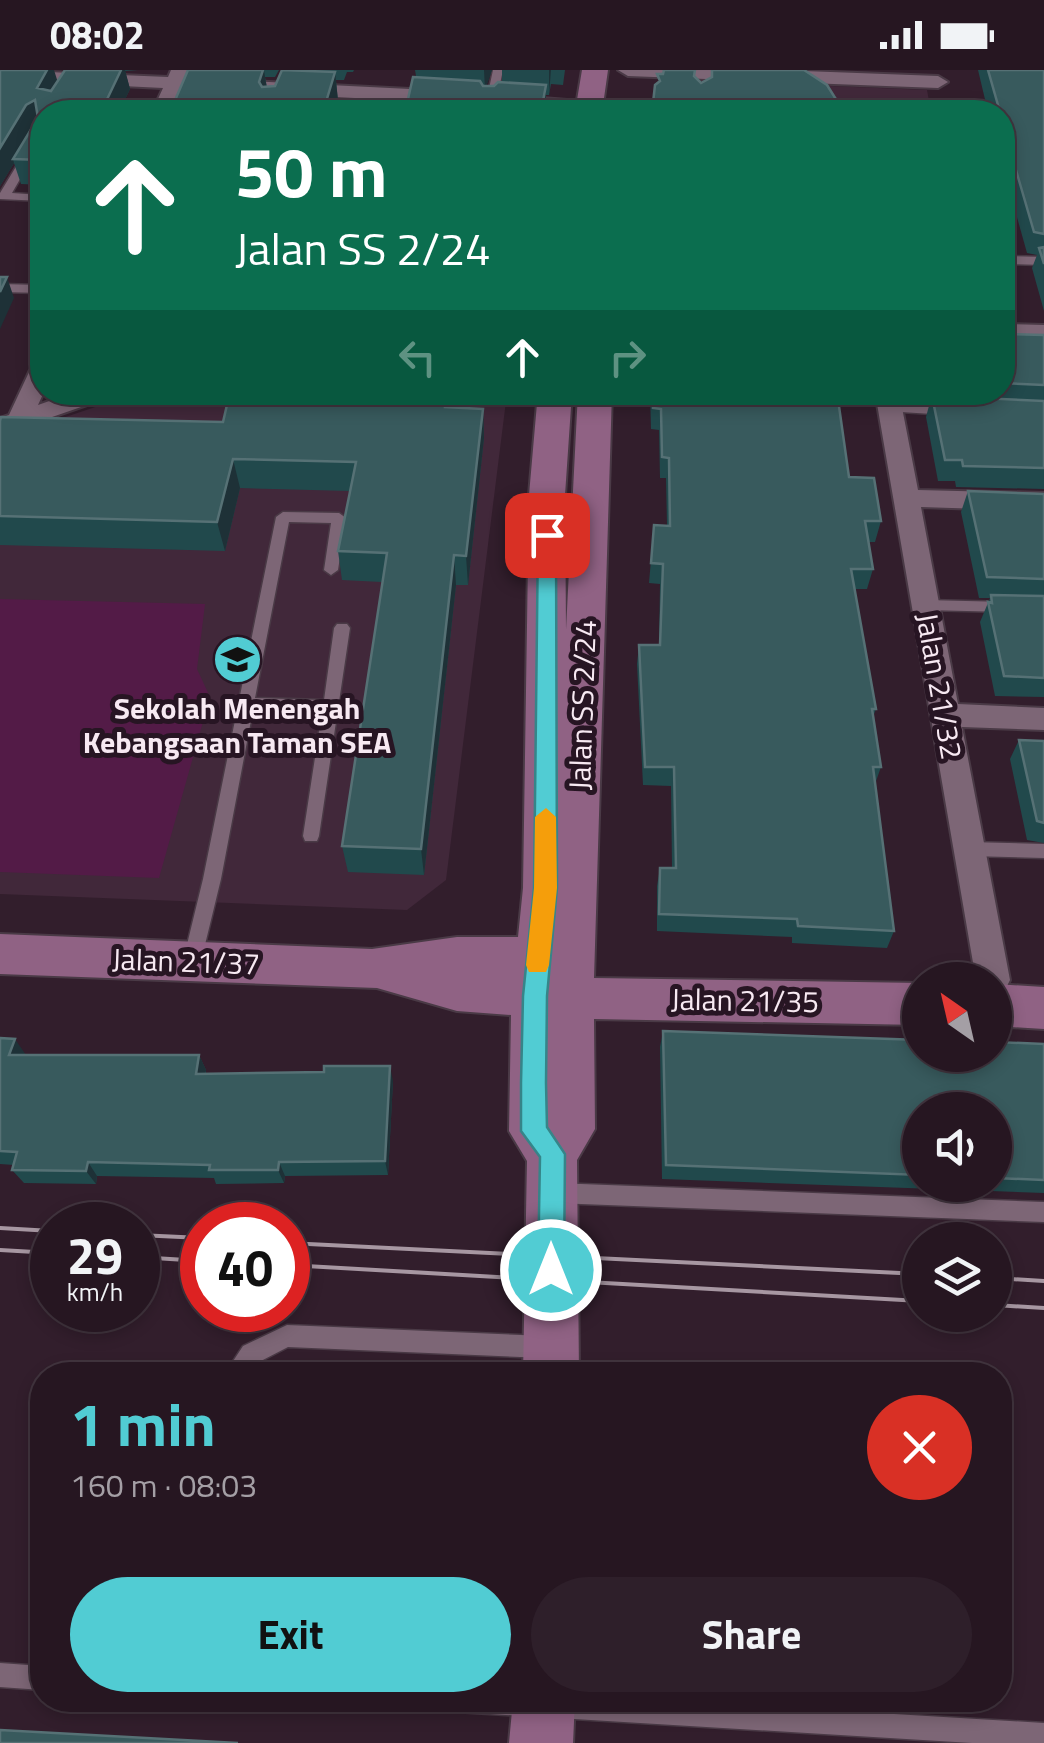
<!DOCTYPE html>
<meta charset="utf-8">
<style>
body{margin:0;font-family:"Titillium Web",sans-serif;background:#2e1f2a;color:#f1f3f6;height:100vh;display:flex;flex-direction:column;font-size:38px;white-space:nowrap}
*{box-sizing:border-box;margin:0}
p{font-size:32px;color:#a49fa5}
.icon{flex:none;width:55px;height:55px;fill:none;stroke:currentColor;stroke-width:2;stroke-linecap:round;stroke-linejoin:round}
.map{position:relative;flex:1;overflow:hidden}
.drawer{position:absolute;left:30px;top:1292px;width:982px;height:350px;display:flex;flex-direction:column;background:#261621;border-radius:40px;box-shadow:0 5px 15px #0003,0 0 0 2px #42353f}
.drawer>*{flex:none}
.guide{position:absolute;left:30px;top:30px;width:985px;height:305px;border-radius:40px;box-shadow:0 5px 15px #0003,0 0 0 2px #42353f;background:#0b6e4f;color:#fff;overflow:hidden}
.needle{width:65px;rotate:326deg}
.buttons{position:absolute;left:902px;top:892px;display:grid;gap:20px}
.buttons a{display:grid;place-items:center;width:110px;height:110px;border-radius:50%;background:#261621;box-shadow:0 5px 15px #0003,0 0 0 2px #42353f;font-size:50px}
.speed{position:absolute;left:30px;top:1132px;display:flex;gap:20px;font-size:50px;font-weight:700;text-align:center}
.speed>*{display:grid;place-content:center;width:130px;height:130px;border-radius:50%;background:#261621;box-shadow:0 5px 15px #0003,0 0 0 2px #42353f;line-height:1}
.speed small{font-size:25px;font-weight:400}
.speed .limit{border:15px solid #d22;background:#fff;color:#111}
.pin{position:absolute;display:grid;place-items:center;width:85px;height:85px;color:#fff;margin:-42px;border-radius:20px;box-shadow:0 5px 15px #0006}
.me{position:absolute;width:110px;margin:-55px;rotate:0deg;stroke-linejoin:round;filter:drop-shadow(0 0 8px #0008)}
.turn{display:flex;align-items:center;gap:35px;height:210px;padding:0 40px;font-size:45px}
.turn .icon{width:130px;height:130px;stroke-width:2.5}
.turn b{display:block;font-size:70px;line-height:85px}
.lanes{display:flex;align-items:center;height:95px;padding:0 40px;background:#0003;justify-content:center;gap:50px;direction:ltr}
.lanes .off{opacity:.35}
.round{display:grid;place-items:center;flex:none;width:105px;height:105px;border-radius:52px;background:#2e1f2a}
.summary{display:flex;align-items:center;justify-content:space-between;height:170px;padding:0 40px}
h1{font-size:60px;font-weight:700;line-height:75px;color:#51ccd3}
.button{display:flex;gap:20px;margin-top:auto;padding:20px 40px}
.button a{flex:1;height:115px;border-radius:60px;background:#51ccd3;color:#111;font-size:40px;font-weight:700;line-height:115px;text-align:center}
.button a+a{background:#2e1f2a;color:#f1f3f6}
.status{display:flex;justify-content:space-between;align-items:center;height:70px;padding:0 50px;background:#261621;direction:ltr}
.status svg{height:28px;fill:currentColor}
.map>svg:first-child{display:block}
.built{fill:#41283a}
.green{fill:#531b47}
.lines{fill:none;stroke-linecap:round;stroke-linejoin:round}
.lane-casing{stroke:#4a3a46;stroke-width:3}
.street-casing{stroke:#4a3a46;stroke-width:4}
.secondary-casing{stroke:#4a3a46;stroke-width:4}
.lane{fill:#7d6676;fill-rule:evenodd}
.street{fill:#7d6676;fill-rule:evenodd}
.secondary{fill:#906284;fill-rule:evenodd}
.tram{stroke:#a797a2;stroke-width:4}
.wall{fill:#21494c;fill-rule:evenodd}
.shaded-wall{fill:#1e3137}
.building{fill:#385a5d;stroke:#567175;stroke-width:2.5}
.route{fill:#51ccd3;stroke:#358589;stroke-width:2.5}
.slow{fill:#f59e0b}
.labels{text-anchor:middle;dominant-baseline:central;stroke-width:10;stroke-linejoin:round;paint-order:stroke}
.street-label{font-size:30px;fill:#f7e9f2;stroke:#271523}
.poi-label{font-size:30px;font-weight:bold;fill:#f7e9f2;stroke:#271523}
</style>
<div class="status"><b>08:02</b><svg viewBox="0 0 49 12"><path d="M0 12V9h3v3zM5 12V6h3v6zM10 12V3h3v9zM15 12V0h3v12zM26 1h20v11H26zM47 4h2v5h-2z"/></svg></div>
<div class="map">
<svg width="1044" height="1673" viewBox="0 0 1044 1673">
<rect width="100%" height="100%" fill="#321e2c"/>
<!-- built -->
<path class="built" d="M758 13 927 20 931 42H756Z
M137 323H507L446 810 407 840 0 824V369Z"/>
<!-- green -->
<path class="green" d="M0 529 205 534 197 599 210 627 159 808 0 802Z"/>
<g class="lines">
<defs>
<path id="lane" d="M493 0H503L494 42H484Z
M617 37 649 39 654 42H613V38Z
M42 59V71L12 123 42 125V131L0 129V123L37 62Z
M1002 186 1044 187V195L1002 194Z
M0 214 42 215V223L0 222Z
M889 334 949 337 956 341 949 345 884 341V335Z
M283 442 339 443 346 448 338 500 331 505 324 500 331 453 289 452 255 628 324 630 334 558 337 554H347L350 558 319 766 317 771H305L303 766 322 642 253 640 221 809 201 891 198 896 192 899 186 896 183 891 203 809 276 447Z
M925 530 1044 533V543L925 540 918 535Z
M969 772 1044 774V788L969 786 963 784 960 779 963 774Z
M555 1113 1044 1132V1152L555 1133 548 1130 545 1123 548 1116Z
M287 1255 545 1266 553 1269 556 1277 553 1285 545 1288 288 1277 259 1292 248 1305H224L243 1276Z
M0 1593 42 1596V1620L0 1617Z
M445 1630H662L1044 1653V1673H972L457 1642 448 1639Z"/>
<path id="street" d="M0 0 168 7 171 0H191L187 8 450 21 460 27 450 33 182 19 172 42H152L163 18 0 10Z
M618 0H777L938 6 948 12 938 18 628 6Z
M504 25 617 34 627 40 574 42 497 35 494 31Z
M1002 254 1044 255V269L1002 268Z
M42 293 44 322 38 335 75 322H113L110 327 0 365V348L9 345 30 300Z
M875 322H899L918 420 1044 423V441L921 437 958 634 1044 638V660L962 657 1010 910 1005 920 995 924V910H976Z"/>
<path id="secondary" d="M582 0H608L602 42H575Z
M538 322H572L565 425 566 560 578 322H612L594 908 920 913V955L594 949 595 1059 577 1090 579 1305H523L527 1091 509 1061 511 945 457 941 377 918 0 904V864L372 879 457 867H518L523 818 529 425Z
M995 914 1044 917V959L995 956Z
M513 1630H575L573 1673H509Z"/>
</defs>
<!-- lane casing -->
<use href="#lane" class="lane-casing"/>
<!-- street casing -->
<use href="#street" class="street-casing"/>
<!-- secondary casing -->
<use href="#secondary" class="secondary-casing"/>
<!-- lane -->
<use href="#lane" class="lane"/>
<!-- street -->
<use href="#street" class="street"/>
<!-- secondary -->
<use href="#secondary" class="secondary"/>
<!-- tram -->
<path class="tram" d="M0 1158 52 1161
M138 1165 202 1168
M288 1173 920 1204
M0 1180 52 1183
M138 1187 202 1191
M288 1195 920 1231
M995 1208 1044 1211
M995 1235 1044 1238"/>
</g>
<!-- wall -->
<path class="wall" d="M0 0 58 11 65 0H138L125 1 130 19 119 42H42V115L21 114 14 93 0 116Z
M188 0H279L275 7H265L267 17 275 16 282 0H354L353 2H347L344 10H336L338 31 335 42H170Z
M415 0H492L486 16H494L502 12V0H565L563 15 551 14 549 25H546L545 42H405L419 7 416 6Z
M978 0H1044V241L1032 198 1037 185 1027 183 1002 94V42H988Z
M1002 264 1044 265V419L956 417 955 411H938L926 347 930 332H922L920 322H1002Z
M230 322H451L450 338 483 339 484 368 468 515H456L424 805 348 802 342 776 382 512 342 510 338 481 350 421 240 418 225 481 0 475V351L223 352Z
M650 322H837L849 407 881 451 875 472H869L873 499 867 519H855L876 639 873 647 881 697 875 714 894 861 887 878 792 873V867L657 861V816L660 798H672L671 716 643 715 637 594 639 575H659L660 514 649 513 654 455 667 456 666 408H660L659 360 651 359Z
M968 421 1044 424V627L995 626 980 552 990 528H979L961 442Z
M1019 670 1044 671V773L1027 770 1010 689Z
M663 961 1044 974V1123L662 1109 660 977ZM920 1040H995V1115H920Z
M0 968 25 985H199L206 1000V1004L393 1011 388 1105 285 1106 284 1113 216 1114 214 1108 97 1106 96 1114 24 1113 12 1100 14 1095 0 1094Z"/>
<!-- shaded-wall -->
<path class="shaded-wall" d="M47 0H54L59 16 44 42 37 18Z
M121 0H125L130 19 119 42H101Z
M263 0H264L268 27 259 12Z
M484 0H492L485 20Z
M549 0H551L549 25Z
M335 2 338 31 335 42H323Z
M546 15 545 42H541Z
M35 30 42 55 13 89 14 93 0 116V78L26 35Z
M7 207 14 228 0 259V222Z
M447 322H451L447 367 445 337Z
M483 339 484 368 468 515 466 486Z
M233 389 240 418 225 481 217 452Z
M454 485 456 515 424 805 421 779Z
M15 969 26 985H9Z
M199 985 206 1000 203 1019 196 1004Z
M390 996 393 1011 388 1105 385 1091Z
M88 1092 97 1106 96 1114 86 1101Z
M279 1092 285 1106 284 1113 278 1100Z"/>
<!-- building -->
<path class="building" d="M0 0H47L37 18 51 21 65 0H121L101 42H42V90L13 89 38 48 35 30 26 35 0 78Z
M188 0H263L259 12 262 17 275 16 282 0 335 2 323 42H170Z
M664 0H695L694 6 701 13 712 7V0H804L827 15 844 42H652L655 15 660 11 657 4H663Z
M988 0H1044V164L1034 162 1002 52V42H1000Z
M413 7 480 11 483 16H494L498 12 546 15 541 42H405Z
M1044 177V194L1039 178Z
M0 207H7L0 222Z
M1002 264 1044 265V315L1002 313Z
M230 322H447L445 337 483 339 466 486 454 485 421 779 342 776 387 483 338 481 356 392 233 389 217 452 0 446V351L1 347 223 352Z
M653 322H837L849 407 874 408 881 451H865L873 499H851L876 639H872L881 697H873L894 861 798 856 797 849 659 844 660 798H676L674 697H645L639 575H660L663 494 651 493 654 455 670 456 669 388 662 387 661 339 653 338Z
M932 326 1044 331V398L963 396 962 390H945Z
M968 421 1044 424V509L987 507Z
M991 525 1044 526V608L1004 606 988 532 992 533Z
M1019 670 1044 671V753L1037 751Z
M663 961 920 970V985H995V972L1044 974V1110L995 1108V1040H920V1105L666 1095Z
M0 968 15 969 9 985H199L196 1004 324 1002V996H390L385 1091 279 1092 278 1100H209L210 1095 88 1092 86 1101 12 1100 17 1082 0 1081Z
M0 1660 238 1673H0Z"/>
<!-- route -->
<path class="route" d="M547 458 556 465 557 818 547 926 546 1013 547 1057 565 1084 564 1200 560 1209 551 1213 542 1209 538 1200 540 1087 521 1061V1013L523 926 534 818 538 465Z"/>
<!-- slow -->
<path class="slow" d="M546 738 556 747 557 818 549 895 546 902H529L526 895 534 818 535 747Z"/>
<!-- icons -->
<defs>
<symbol id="school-disc" viewBox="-11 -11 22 22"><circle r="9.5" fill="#51ccd3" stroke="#271523"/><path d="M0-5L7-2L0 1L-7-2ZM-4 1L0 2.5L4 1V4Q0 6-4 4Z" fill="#111"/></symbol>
</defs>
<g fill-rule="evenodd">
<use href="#school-disc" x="210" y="562" width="55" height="55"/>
</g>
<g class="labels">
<!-- street labels -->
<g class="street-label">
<text transform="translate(940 616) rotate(80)">Jalan 21/32</text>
<text transform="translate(582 635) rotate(-88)">Jalan SS 2/24</text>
<text transform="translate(186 891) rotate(2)">Jalan 21/37</text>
<text transform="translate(745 930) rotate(1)">Jalan 21/35</text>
</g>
<!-- poi labels -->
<g class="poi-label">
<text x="237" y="638">Sekolah Menengah<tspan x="237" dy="34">Kebangsaan Taman SEA</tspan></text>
</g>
</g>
</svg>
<div class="buttons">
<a><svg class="needle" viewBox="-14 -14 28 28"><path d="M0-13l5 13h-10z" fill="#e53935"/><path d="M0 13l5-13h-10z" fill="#a49fa5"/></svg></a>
<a><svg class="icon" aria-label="sound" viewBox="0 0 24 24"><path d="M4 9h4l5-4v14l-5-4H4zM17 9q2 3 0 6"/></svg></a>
<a><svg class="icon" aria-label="layers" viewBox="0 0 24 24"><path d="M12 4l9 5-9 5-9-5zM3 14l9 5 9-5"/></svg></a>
</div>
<div class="speed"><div>29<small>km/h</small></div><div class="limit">40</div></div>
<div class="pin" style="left:547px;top:465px;background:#d93025"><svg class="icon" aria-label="arrive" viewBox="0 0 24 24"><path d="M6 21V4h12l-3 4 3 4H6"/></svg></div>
<svg class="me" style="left:551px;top:1200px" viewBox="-20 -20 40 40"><circle r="17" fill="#51ccd3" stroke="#fff" stroke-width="3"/><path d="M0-11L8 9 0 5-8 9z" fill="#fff"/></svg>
<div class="guide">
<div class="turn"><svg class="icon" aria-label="ahead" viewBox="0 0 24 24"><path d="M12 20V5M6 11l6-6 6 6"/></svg><div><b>50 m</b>Jalan SS 2/24</div></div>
<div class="lanes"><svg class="icon off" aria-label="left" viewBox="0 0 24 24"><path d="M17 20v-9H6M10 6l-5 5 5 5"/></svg><svg class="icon" aria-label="ahead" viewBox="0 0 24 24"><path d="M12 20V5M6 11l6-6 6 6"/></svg><svg class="icon off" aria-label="right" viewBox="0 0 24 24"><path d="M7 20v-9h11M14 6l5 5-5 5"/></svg></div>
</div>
<section class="drawer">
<div class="summary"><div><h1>1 min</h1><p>160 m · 08:03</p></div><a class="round" style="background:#d93025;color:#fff"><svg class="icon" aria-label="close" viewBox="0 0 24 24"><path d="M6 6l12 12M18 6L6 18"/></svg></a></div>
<div class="button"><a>Exit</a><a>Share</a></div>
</section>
</div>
